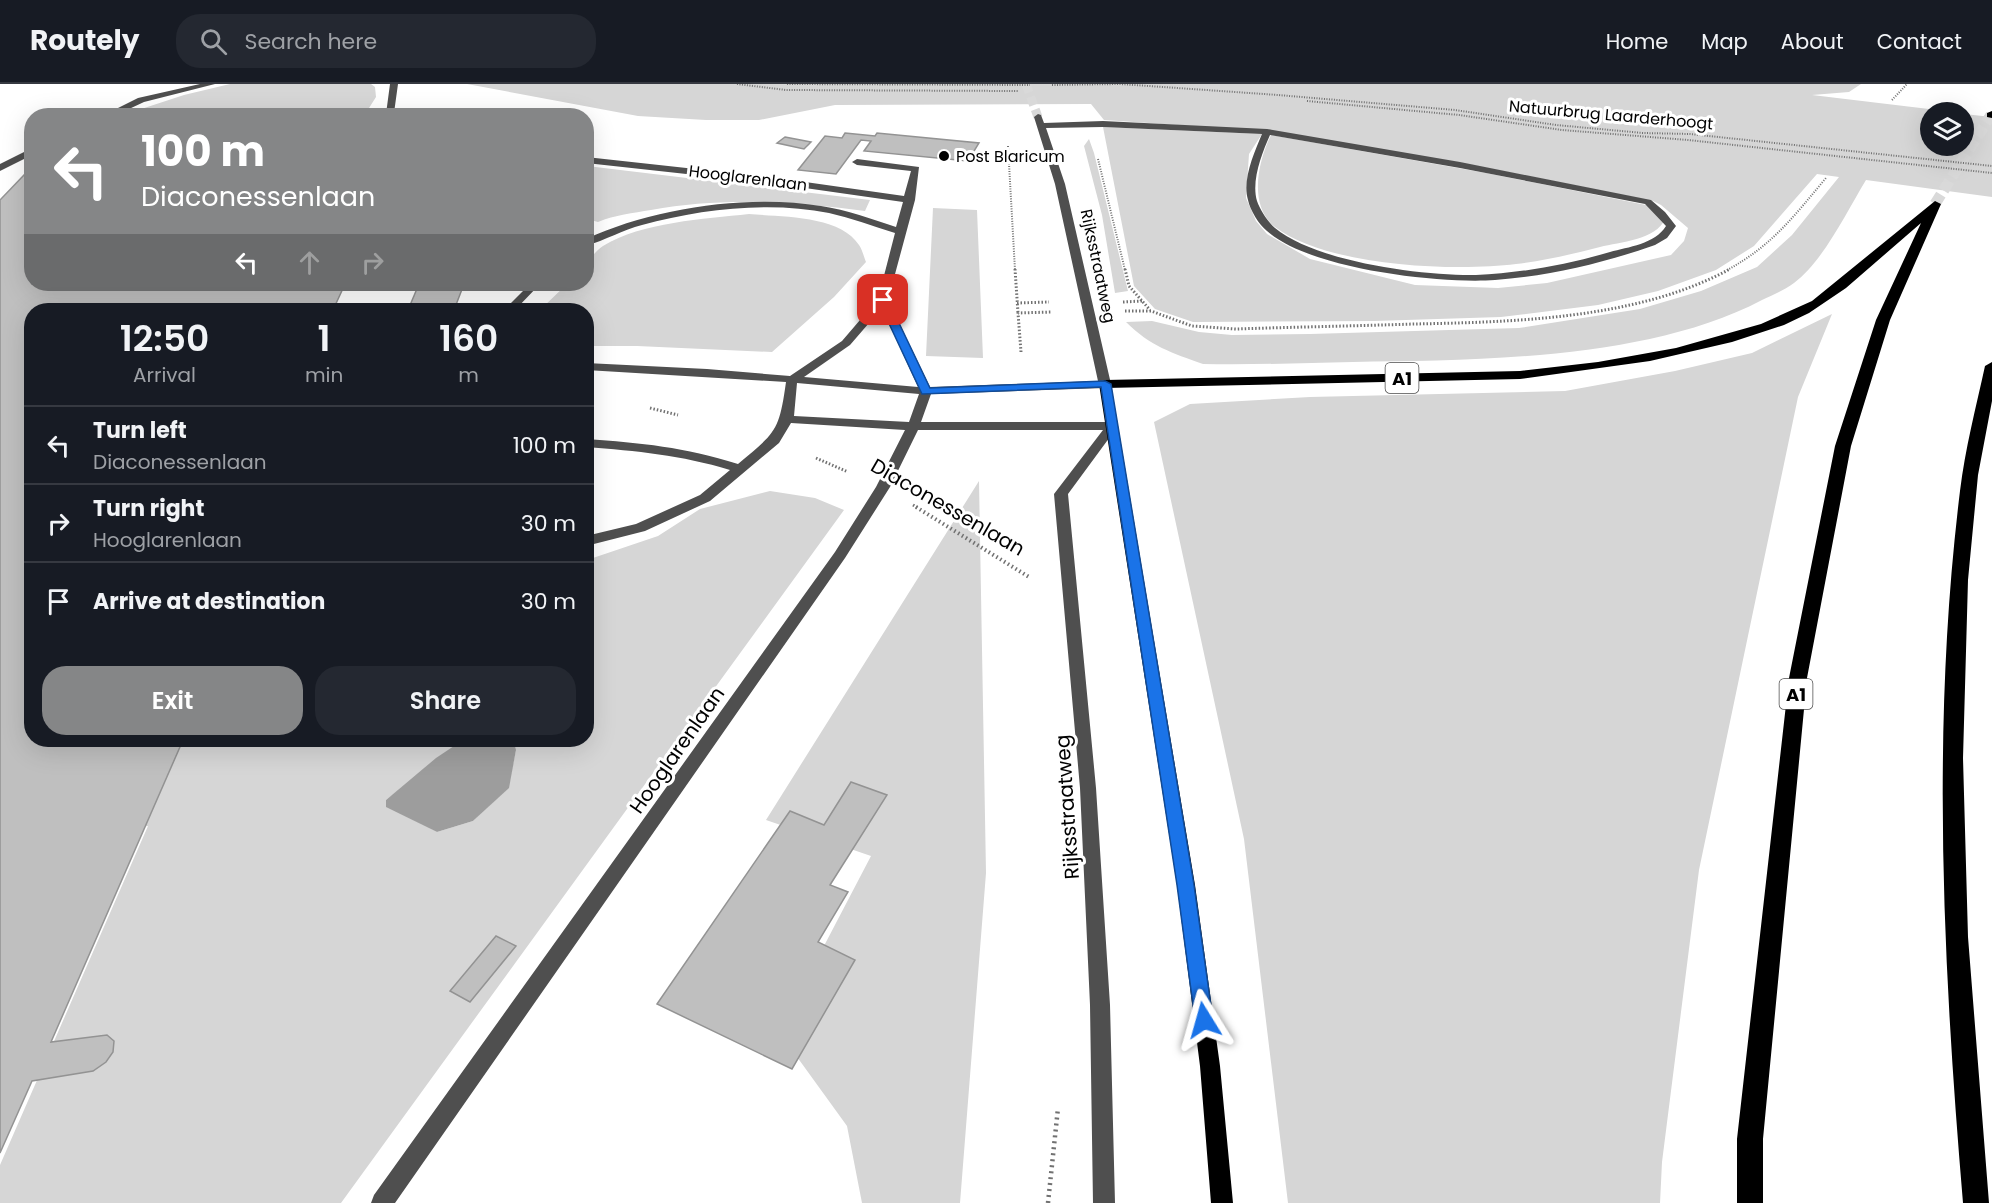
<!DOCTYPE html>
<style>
body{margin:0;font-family:Poppins,sans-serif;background:#242831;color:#f1f3f6;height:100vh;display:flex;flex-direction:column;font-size:22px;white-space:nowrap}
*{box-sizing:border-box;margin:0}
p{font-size:20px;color:#9ea1a6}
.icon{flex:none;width:33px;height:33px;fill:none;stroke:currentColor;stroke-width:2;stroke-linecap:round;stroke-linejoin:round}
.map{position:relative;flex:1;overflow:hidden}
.details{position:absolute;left:24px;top:219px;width:570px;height:444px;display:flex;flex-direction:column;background:#171b24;border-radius:24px;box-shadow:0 6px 24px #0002}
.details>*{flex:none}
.hud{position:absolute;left:24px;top:24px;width:570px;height:183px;border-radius:24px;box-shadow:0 6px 24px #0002;background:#858687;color:#fff;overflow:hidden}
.buttons{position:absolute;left:1920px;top:18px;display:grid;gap:12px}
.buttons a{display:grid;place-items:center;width:54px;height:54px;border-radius:50%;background:#171b24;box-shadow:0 6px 24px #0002;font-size:30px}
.pin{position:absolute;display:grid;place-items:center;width:51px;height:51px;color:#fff;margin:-26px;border-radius:12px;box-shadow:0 3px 9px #0006}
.me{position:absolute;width:66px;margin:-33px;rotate:352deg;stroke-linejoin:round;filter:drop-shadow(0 0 4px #0008)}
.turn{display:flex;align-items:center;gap:21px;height:126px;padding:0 18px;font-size:27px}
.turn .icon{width:78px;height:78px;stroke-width:2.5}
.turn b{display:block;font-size:42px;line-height:51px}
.lanes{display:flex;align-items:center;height:57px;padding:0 18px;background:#0003;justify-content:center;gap:30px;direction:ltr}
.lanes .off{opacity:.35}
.eta{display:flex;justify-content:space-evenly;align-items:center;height:102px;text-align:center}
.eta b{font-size:36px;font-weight:600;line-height:42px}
.cta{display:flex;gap:12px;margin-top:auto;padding:12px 18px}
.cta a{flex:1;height:69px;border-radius:24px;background:#858687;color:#fff;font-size:24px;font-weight:600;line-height:69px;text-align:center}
.cta a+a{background:#242831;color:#f1f3f6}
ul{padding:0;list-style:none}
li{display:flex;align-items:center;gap:18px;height:78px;padding:0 18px;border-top:2px solid #363941}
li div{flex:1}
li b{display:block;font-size:22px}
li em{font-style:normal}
header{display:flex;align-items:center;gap:36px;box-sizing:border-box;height:84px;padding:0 30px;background:#171b24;border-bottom:2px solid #363941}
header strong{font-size:28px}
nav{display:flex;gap:33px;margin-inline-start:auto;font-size:21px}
.search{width:420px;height:54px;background:#242831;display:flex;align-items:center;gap:15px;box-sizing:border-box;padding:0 21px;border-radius:24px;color:#9ea1a6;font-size:22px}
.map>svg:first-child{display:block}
.green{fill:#d6d6d6}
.water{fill:#9d9d9d}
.building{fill:#bfbfbf;stroke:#939393;stroke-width:1.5}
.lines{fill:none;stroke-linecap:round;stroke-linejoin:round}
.minor-tunnel{stroke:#d9d9d9;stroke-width:9;stroke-dasharray:9 4.5;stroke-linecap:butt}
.highway-tunnel{stroke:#d9d9d9;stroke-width:11;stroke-dasharray:11 5;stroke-linecap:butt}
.path-far3{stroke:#717171;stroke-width:2;stroke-dasharray:1 1.5;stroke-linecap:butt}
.path-far2{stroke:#717171;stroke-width:3;stroke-dasharray:1.5 2;stroke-linecap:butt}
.path-far1{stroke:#717171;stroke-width:4;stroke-dasharray:1.5 3;stroke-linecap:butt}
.path{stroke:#717171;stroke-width:4.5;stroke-dasharray:2 4;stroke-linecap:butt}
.minor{fill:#4f4f4f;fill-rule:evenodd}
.major{fill:#000;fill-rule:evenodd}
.highway{fill:#000;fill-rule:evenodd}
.route{fill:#1a73e8;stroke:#114b97;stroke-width:1.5}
.poi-dot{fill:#000;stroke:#fff;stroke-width:2}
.labels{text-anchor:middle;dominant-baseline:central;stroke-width:6;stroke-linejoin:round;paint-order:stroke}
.far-street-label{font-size:16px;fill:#000;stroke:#fff}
.far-poi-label{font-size:16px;fill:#000;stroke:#fff;text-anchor:start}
.shield{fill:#fff;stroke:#4c4c4c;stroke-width:1.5}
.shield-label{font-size:18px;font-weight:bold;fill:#000}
.street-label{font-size:20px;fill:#000;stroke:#fff}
</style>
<header>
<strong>Routely</strong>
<div class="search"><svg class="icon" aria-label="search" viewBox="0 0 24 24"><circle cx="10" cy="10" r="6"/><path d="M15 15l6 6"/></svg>Search here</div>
<nav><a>Home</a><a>Map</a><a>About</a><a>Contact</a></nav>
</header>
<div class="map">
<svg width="1992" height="1119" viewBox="0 0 1992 1119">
<rect width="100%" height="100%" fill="#fff"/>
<!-- green -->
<path class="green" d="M230 0H371L375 3 376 13 369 24 370 31H123L184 11Z
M467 0H1861L1849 8 1812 11 1954 28H1930V62H1964V30L1992 33V113L1866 96C1846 129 1824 176 1794 199 1785 206 1772 211 1762 216 1648 276 1480 276 1353 278 1303 279 1253 281 1203 280 1172 269 1150 262 1126 238L1152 237 1199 248 1232 251 1310 250 1519 244 1640 225 1701 207 1757 183 1792 151 1839 93 1817 90 1754 162 1716 186 1658 207 1598 221 1501 233 1374 237 1193 238 1155 225 1134 202 1103 43 1262 50 1249 70 1246 114 1256 137 1267 150 1310 175 1415 201 1498 204 1547 199 1671 171 1684 157 1688 144 1661 121 1653 117 1457 78 1267 47 1104 36 1091 20 835 21 759 36H706L638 32Z
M1271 51 1486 89 1651 122 1665 135C1656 156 1620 158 1600 163 1572 170 1544 177 1516 180 1453 188 1326 182 1275 143 1248 122 1258 77 1271 51Z
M1089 55 1094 69 1128 207 1115 209 1102 131 1084 62Z
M587 82 870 116 865 127C793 118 723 113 651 126 633 129 615 131 598 138L587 135Z
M933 124 977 126 983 274 926 272Z
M749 130C781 133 840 131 859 161 862 165 864 173 866 178L834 213 772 268 637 262H587L586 226H540L567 200H586L587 179C591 173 597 166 603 162 642 138 704 135 749 130Z
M1832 230 1798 313 1699 786 1662 1078 1660 1119H1288L1244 755 1154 338 1190 320 1310 313 1565 307 1675 287 1752 269Z
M979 397 986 789 960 1119H862L847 1042 779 948 871 772 766 736Z
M770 407 815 414 844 426 341 1119H0V1081L148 742 78 749 124 656H463L386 716V722L437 748 473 737 508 704 516 666 514 656H586L587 476 658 452 700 425Z"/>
<!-- water -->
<path class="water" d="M463 656H514L516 666 509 704 473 737 437 748 386 723V716L436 674Z"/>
<!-- building -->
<path class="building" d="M845 49 875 52 877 49 979 59 968 77 864 67 871 57 861 56 836 90 798 86 825 52 842 54Z
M785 53 811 58 804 65 777 59Z
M32 89V200H345L333 226H32V656H183L51 958 107 951 114 957 113 968 106 978 93 987 32 997 0 1069V116L25 90Z
M419 200H464L454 226H408Z
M851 698 887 711 830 801 848 808 818 858 855 876 792 985 657 920 790 727 824 741Z
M496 852 516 862 470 918 450 907Z"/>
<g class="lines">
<!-- minor-tunnel -->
<path class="minor-tunnel" d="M1026 0 1038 33"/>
<!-- highway-tunnel -->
<path class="highway-tunnel" d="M1935 120 1991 31"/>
<!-- path-far3 -->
<path class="path-far3" d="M737 0 786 6 1018 7
M787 0 1030 1
M1052 1 1120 0 1278 11 1455 26 1556 41 1643 49 1690 50 1992 82
M1892 16 1907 0
M1307 17 1459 31 1562 46 1688 56 1992 89
M1008 62 1015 186
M1098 75 1125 186
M1727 186C1772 162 1794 132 1826 94"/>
<!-- path-far2 -->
<path class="path-far2" d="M1015 185 1018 229
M1125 185 1129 202 1150 226
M1123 218 1142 217
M1017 219 1049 218
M1125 227H1151L1192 242 1236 245C1295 243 1355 242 1414 240 1516 238 1638 235 1730 185
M1021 268 1018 229 1052 228
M650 324 678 331
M816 374 848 388
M913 421 918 424"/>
<!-- path-far1 -->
<path class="path-far1" d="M916 423 1029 493"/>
<!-- path -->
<path class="path" d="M1048 1119 1058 1024"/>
<!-- minor -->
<path class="minor" d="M200 0H215L144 18 114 32H102L138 14Z
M390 0H398L394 29 397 32 386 30Z
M1038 30 1041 31 1044 39 1103 37 1267 45 1460 78 1651 116 1665 128 1676 142 1667 154 1655 161C1604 179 1549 192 1495 196 1439 200 1309 185 1267 147 1259 141 1250 126 1248 116 1242 96 1254 69 1262 50L1103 43 1046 44 1065 100 1111 300 1105 304 931 310 921 338H1112L1118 342 1068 410 1096 704 1110 921 1115 1119H1093L1090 921 1080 704 1054 410 1103 346H918L890 403 845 474 395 1119H371L374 1111 835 468 876 403 905 346 791 339 779 359 710 417 645 447 586 462V452L636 440 700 411 730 386C681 371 637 367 586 363V355C642 359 684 363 738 380 776 348 779 348 786 298L586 286V279L707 285 790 292 842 257 878 215 895 149C873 142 851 134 829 129 770 117 700 125 642 141 623 146 605 156 586 162V155C653 124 748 110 821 122 847 126 872 135 896 143L903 118 777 100 586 79V73L777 94 904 112 911 87 857 81 852 78 857 75 919 83 915 116 888 216 930 303 1098 297 1055 100 1034 33ZM1270 51 1460 84 1645 120 1666 142C1655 160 1628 163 1610 168 1566 181 1521 189 1476 191 1423 192 1316 178 1275 144 1268 138 1260 126 1257 117 1251 97 1262 69 1270 51ZM882 224 918 303 804 293 850 261ZM797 299 919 310 909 338 794 332Z
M32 64V71L0 87V80Z
M530 200H540L515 226H504Z"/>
<!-- major -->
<path class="major" d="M1105 296 1111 300 1195 801 1220 982 1233 1119H1211L1200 982 1177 801 1099 300Z"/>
<!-- highway -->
<path class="highway" d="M1992 27V34L1987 33V29Z
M1935 117 1941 120 1890 236 1851 362 1807 594 1763 1055V1119H1737V1055L1789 594 1835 362 1876 236 1921 139 1846 204 1809 229 1784 241 1732 258 1650 277 1520 295 1105 304 1098 300 1105 296 1520 287 1598 278 1676 264 1761 240 1812 217Z
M1992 278V317L1978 391 1968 496 1963 674 1968 853 1989 1119H1963C1943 882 1931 643 1960 407 1965 365 1976 323 1985 282Z"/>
</g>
<!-- route -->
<path class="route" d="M883 213 888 216 930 304 1105 297 1111 300 1194 801 1213 936 1210 943 1204 945 1198 943 1195 936 1177 801 1101 303 922 310 878 216Z"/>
<!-- markers -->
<circle class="poi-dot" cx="944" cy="72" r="6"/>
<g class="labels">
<!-- far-street labels -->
<g class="far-street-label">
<text transform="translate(1611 31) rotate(5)">Natuurbrug Laarderhoogt</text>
<text transform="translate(748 94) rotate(7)">Hooglarenlaan</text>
<text transform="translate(1098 182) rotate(78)">Rijksstraatweg</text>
</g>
<!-- far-poi labels -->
<g class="far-poi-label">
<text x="956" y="72">Post Blaricum</text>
</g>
<!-- shield labels -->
<g class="shield">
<rect x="1385.5" y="279" width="33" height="30" rx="4.5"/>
<rect x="1779.5" y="595" width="33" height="30" rx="4.5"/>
</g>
<g class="shield-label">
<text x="1402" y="294">A1</text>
<text x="1796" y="610">A1</text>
</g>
<!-- street labels -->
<g class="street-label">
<text transform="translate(948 423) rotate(30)">Diaconessenlaan</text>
<text transform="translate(677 666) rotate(-55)">Hooglarenlaan</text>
<text transform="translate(1067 723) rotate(-94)">Rijksstraatweg</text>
</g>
</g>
</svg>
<div class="buttons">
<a><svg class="icon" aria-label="layers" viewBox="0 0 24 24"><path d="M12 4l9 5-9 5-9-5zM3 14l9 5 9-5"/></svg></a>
</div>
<div class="pin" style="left:883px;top:216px;background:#d93025"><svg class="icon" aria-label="arrive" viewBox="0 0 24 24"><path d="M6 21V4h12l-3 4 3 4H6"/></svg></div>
<svg class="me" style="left:1204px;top:936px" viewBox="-20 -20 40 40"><path d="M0-17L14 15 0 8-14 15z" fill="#1a73e8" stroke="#fff" stroke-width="4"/></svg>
<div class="hud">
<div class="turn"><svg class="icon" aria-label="left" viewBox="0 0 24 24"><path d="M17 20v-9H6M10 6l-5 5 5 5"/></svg><div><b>100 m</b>Diaconessenlaan</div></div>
<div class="lanes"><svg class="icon" aria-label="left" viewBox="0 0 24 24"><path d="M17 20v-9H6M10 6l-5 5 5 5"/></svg><svg class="icon off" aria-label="ahead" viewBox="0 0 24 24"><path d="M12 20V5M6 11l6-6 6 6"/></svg><svg class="icon off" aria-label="right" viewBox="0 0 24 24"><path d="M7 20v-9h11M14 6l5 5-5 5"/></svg></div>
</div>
<section class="details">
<div class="eta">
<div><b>12:50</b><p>Arrival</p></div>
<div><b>1</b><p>min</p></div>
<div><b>160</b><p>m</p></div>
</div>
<ul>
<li><svg class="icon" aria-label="left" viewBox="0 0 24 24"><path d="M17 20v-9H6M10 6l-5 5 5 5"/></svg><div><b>Turn left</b><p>Diaconessenlaan</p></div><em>100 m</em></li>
<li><svg class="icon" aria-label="right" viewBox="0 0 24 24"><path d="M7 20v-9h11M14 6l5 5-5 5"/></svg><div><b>Turn right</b><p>Hooglarenlaan</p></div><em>30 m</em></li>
<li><svg class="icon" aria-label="arrive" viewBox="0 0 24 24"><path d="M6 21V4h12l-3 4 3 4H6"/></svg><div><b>Arrive at destination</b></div><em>30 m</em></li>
</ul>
<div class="cta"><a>Exit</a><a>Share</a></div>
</section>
</div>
